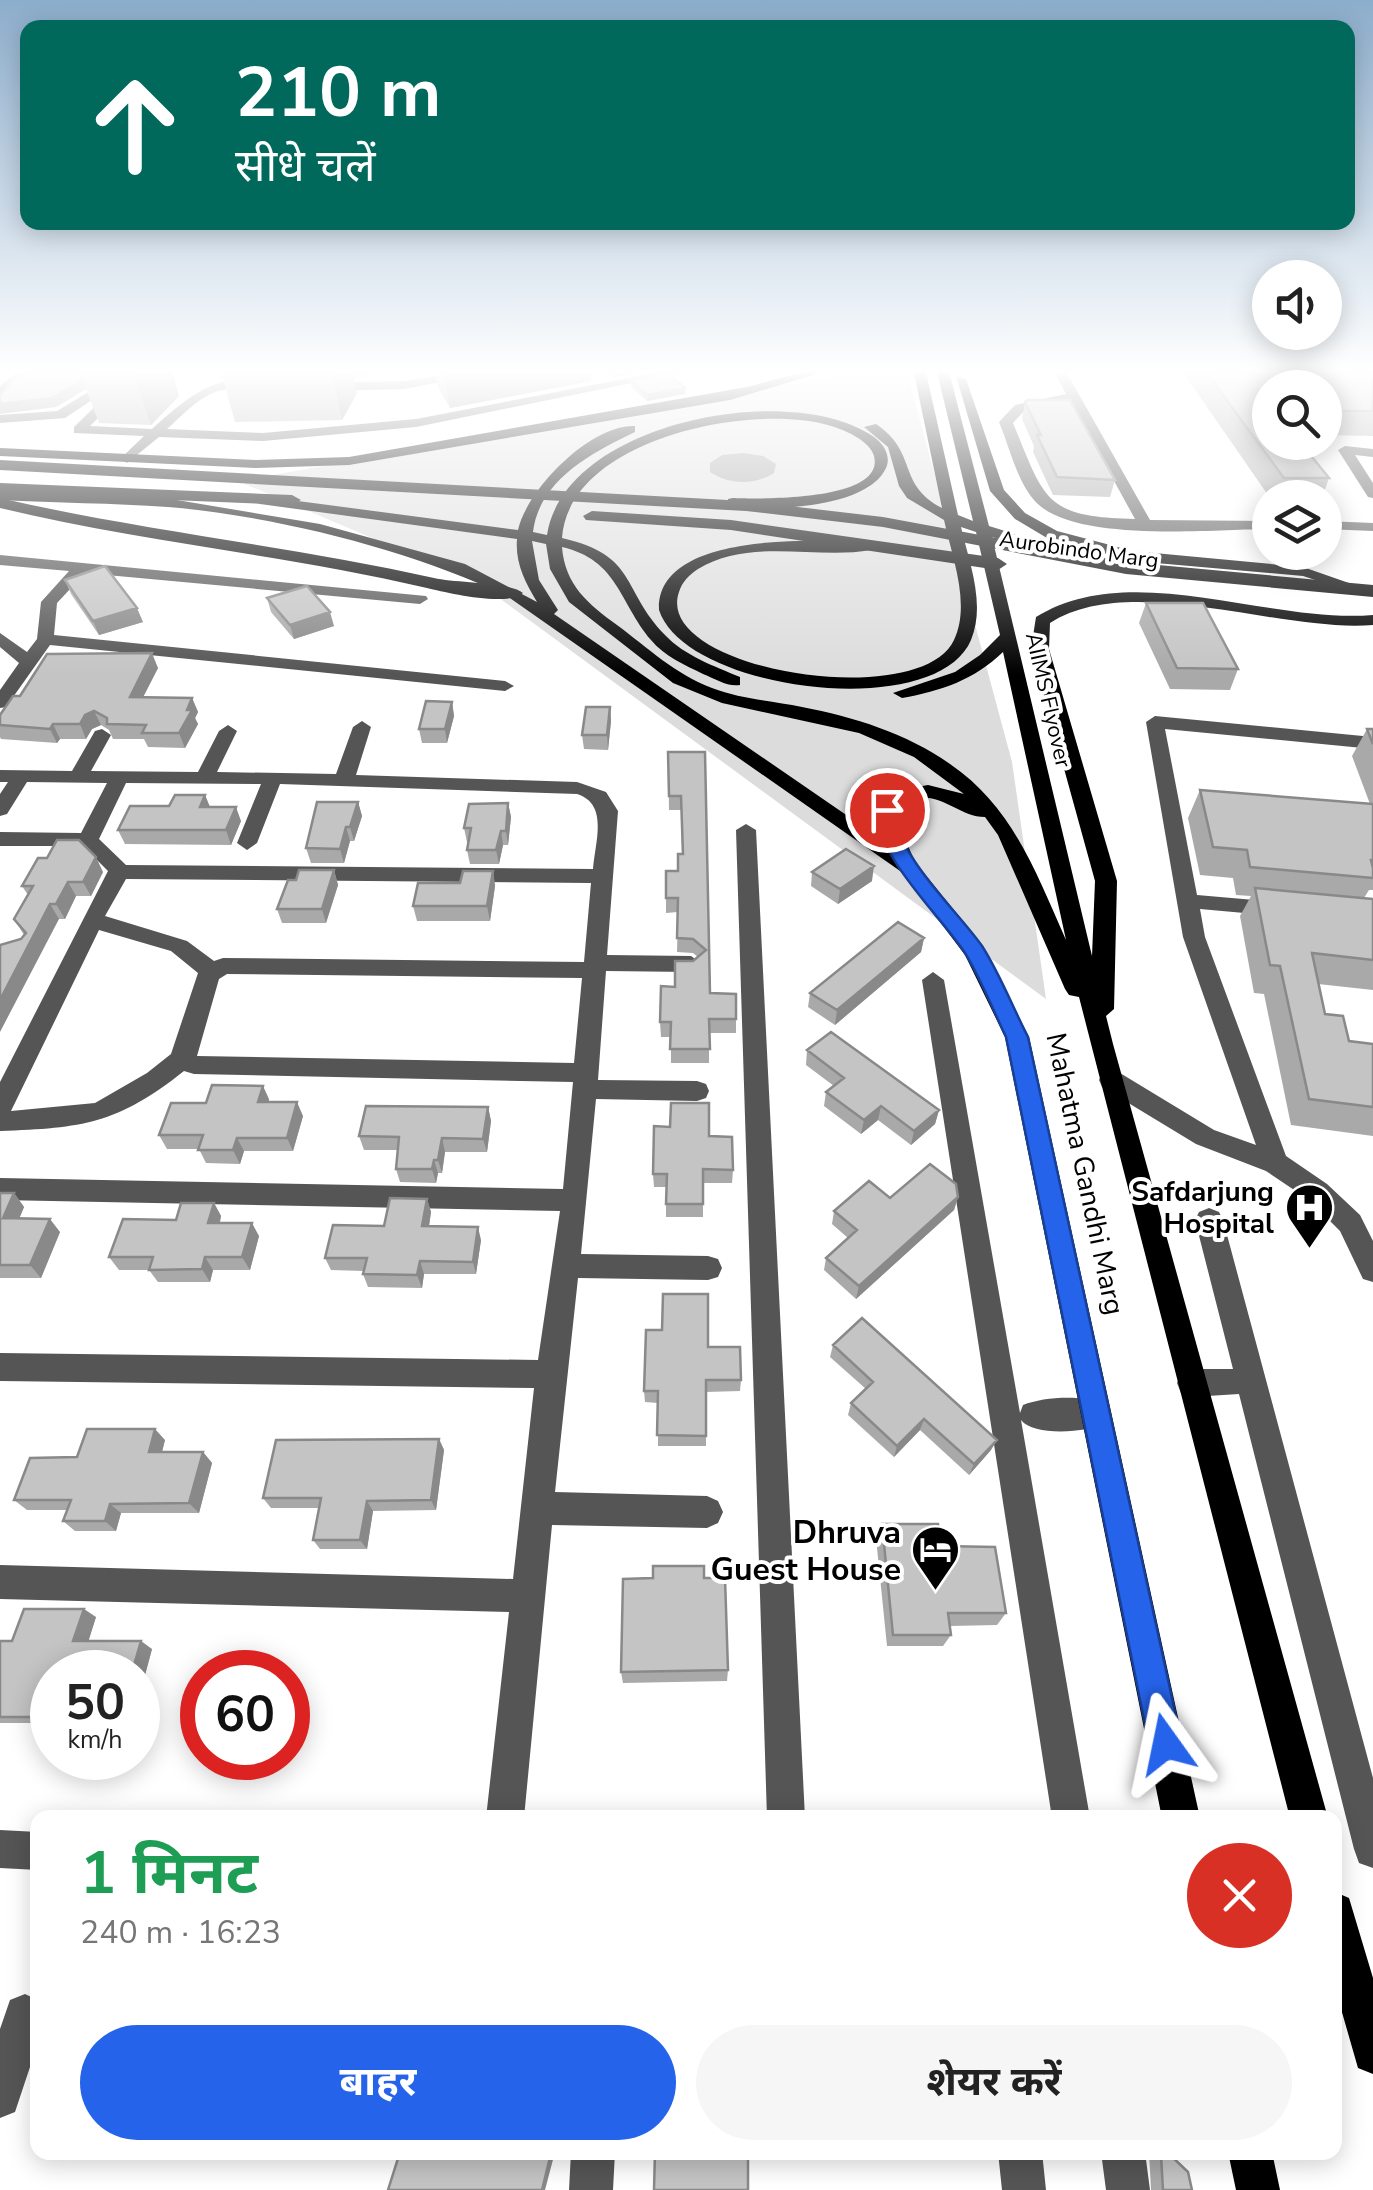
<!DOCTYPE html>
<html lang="hi">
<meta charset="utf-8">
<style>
body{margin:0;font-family:"Nunito Sans","Noto Sans Devanagari",sans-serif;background:#f6f6f6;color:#222;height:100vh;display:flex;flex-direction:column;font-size:38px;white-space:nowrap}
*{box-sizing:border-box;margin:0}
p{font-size:32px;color:#767676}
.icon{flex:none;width:55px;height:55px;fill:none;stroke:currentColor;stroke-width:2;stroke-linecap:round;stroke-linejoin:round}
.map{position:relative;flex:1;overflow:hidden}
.drawer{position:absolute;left:30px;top:1810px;width:1312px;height:350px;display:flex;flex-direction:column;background:#fff;border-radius:20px;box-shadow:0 5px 25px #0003}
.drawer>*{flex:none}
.guide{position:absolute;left:20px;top:20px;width:1335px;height:210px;border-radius:20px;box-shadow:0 5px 25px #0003;background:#00695c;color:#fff;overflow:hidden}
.buttons{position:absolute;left:1252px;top:260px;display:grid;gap:20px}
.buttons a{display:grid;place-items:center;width:90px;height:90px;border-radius:50%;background:#fff;box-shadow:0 5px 25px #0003;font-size:50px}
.speed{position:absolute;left:30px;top:1650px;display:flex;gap:20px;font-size:50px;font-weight:700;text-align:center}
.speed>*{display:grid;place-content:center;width:130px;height:130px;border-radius:50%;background:#fff;box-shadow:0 5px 25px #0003;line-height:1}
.speed small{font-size:25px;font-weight:400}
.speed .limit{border:15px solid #d22;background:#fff;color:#111}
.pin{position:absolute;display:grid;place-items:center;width:85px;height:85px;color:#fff;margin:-42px;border:5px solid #fff;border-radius:50%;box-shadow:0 2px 10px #0007}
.me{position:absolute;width:110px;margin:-55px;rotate:348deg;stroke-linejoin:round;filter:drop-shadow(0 0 8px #0008)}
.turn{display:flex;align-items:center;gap:35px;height:210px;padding:0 50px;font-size:45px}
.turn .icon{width:130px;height:130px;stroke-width:2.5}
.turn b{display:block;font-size:70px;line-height:85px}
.round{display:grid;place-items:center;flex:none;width:105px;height:105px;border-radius:52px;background:#f6f6f6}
.summary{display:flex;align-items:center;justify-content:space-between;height:170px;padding:0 50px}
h1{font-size:60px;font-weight:700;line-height:75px;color:#1e9e55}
.button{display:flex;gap:20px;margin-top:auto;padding:20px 50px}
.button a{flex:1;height:115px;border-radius:60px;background:#2563eb;color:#fff;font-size:40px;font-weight:700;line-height:115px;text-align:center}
.button a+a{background:#f6f6f6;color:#222}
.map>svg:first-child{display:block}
.green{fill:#dcdcdc}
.water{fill:#a3a3a3}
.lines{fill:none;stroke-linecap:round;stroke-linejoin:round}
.minor{fill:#555;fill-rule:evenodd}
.major{fill:#000;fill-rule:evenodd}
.highway{fill:#000;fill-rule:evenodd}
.wall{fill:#a9a9a9}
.shaded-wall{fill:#898989}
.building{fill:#c4c4c4;stroke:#898989;stroke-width:2.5}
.route{fill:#2563eb;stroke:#184099;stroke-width:2.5}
.labels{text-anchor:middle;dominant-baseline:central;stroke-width:8;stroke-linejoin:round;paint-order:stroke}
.far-street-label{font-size:22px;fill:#000;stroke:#fff}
.street-label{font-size:28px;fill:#000;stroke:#fff}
.poi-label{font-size:28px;font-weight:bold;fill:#000;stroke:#fff;text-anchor:end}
.near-poi-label{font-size:32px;font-weight:bold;fill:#000;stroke:#fff;text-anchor:end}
</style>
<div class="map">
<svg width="1373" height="2190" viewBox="0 0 1373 2190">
<rect width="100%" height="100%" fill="#fff"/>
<!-- green -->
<path class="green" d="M858 368H906L1012 762 1046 999 480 584 238 481 852 373Z"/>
<!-- water -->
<path class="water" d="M743 453 763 456 776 464 774 473C755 485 729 485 710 472V463L722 455Z"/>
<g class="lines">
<!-- minor -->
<path class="minor" d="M23 368H36L0 396V386Z
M151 368H166L119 397 90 426 152 429C181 403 223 364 264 387 251 394 237 388 223 390 202 393 182 416 167 429L263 433 416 419 681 368H705L416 427 263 441 159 437 127 463 120 459 144 436 74 433V427L111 391Z
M485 368H512L404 389 323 391 317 387 323 383 404 381Z
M745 368 735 373 729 369 730 368Z
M1052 368H1064L1150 520 1270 521V529C1215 529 1071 544 1034 500 1016 479 1010 448 999 422L1015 405 1066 394ZM1070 401 1135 519C1044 517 1045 500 1013 423L1024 411Z
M103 383 113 386 65 418 0 423V415L57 411Z
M1345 446 1373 449V457L1355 455 1373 483V498L1368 497 1338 450Z
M1325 521 1373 523V531L1325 529Z
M0 555 426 596 428 599 420 604 85 573 57 603 54 635 505 681 514 686 505 691 50 645 6 707 0 708V690L19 663 0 647V633L27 652 37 639 41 602 69 571 0 565Z
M1155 716 1373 737V749L1165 729 1197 895 1277 902 1288 909 1277 916 1200 909 1205 937 1286 1156 1327 1184 1360 1215 1373 1241V1282L1363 1279 1340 1231 1309 1200 1266 1171 1196 1144 1102 1087 1099 1080 1102 1073H1120L1214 1130 1256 1145 1183 937 1146 722Z
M362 721 371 727 356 775 577 782 606 792 618 811 607 955 691 956 702 964 691 972 606 971 598 1080 697 1081 706 1084 709 1091 706 1098 697 1101 596 1099 581 1254 708 1256 718 1259 722 1268 718 1277 708 1280 578 1278 555 1492 707 1496 718 1501 723 1512 718 1523 707 1528 552 1525 524 1818H486L509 1612 0 1599V1565L513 1579 534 1388 0 1381V1353L538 1360 560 1211 0 1200V1178L563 1189 573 1082 194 1074 184 1071C117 1124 83 1128 0 1131V1082L108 871 83 846H0V832L81 833 107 783 27 782 7 814 0 816V794L8 782H0V770L72 771 95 731 102 729 111 735 91 771 198 772 219 731 228 725 237 731 217 772 336 774 353 727ZM126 783 261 784 237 843 247 850 257 843 280 784 577 794C609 804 595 842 593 869L126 865 99 839ZM126 879 591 883 584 962 223 958 214 961 187 941 105 916ZM99 930 171 951 198 973 171 1054 147 1073 95 1103 11 1111ZM227 974 582 978 574 1063 197 1056 219 979Z
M746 824 756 830 805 1818H767L736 830Z
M933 972 944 980 1020 1413 1023 1405C1045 1396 1085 1395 1107 1404L1111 1414 1107 1424C1087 1432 1034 1437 1021 1420L1090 1818H1052L922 980Z
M1209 1208 1219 1212 1223 1220 1373 1778V1868L1359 1863 1354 1849 1239 1394 1192 1397 1181 1393 1177 1383 1181 1373 1192 1369H1233L1195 1220 1199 1212Z
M0 1830 38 1832V1870L0 1868Z
M25 1994 38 2000V2043L15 2112 0 2118V2029L10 2000Z
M571 2152H615L613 2190H569Z
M998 2152H1042L1046 2190H1002Z
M1101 2152H1145L1150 2190H1106Z"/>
<!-- major -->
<path class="major" d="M818 368H837L730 400 349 465 256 468 0 456V448L256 460 349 457 747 387Z
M913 368H925L958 515 973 521 936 368H948L989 526 1079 554 1071 559 992 537 1092 956 1095 881 1031 649 1036 617C1131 558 1268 624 1373 615V625C1280 633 1131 571 1050 623L1049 649 1117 881 1114 1009 1106 1016 1113 1044 1328 1818H1290L1079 997 1069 995 1065 989 998 835 985 817C958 817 943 791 909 799L895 816 915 862 983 946 1029 1037 1200 1818H1162L1005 1037 965 955 903 873 507 596C411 550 276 516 168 507 113 503 56 503 0 500V492L171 499 320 524 465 564 537 602C525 582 515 563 517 539L260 504 253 500 260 496 518 530C527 489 591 424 635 426V432C593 452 539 480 533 532L547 535C564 422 792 379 874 437 885 445 892 458 885 470 864 509 767 512 728 505V499L733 498C757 499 886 502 874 456 870 441 845 430 831 426 753 402 569 438 562 538 638 555 621 590 665 635 685 656 714 666 740 677V685C727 687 716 679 703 674 685 665 664 656 651 640 619 602 618 560 562 547 565 585 588 604 617 625 648 648 675 674 712 688 741 699 772 701 802 707 854 717 906 733 950 764 1013 807 1036 873 1066 940L1003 652C974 680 941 691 902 698L893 693 955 672 980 655 1000 635 976 532 961 527C969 562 986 604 971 640 936 723 685 691 659 610 656 531 816 540 866 542L871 544V550C816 560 750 537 698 569 689 575 682 582 679 592 652 670 920 713 954 640 971 604 952 557 944 520L907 498 899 486 888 447 864 427 876 424C919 453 896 484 942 508ZM532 541 546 544 550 569 569 602 673 683 722 703 859 733 914 757 964 794 928 785 895 791 875 816 887 843 554 614 558 610 539 580Z
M956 376 966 379 1004 490 1025 513 1057 531 1133 551 1303 567 1369 590 1361 595 1303 576 1133 561 1047 538 1015 519 990 491Z
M1335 1892 1349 1898 1373 1978V2074L1358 2068 1335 1988Z
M1228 2152H1272L1280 2190H1236Z"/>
<!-- highway -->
<path class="highway" d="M0 460 746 501 883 517 1126 562 1373 585V597L1126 574 883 527 746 511 0 470Z
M0 483 292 495 301 500 292 505 0 493Z
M0 498C143 531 291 546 434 578 455 583 510 582 523 593 507 607 448 593 427 588 286 555 141 542 0 508Z
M592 511 731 520 998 558 1007 564 998 570 731 530 586 520 583 516Z"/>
</g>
<!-- wall -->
<path class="wall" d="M34 368H171L179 396 151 425 99 423 86 389 56 407 27 376Z
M220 368H371L366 377 354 378 357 393 342 420 235 422Z
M435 368H591V381L450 408 438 387Z
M600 368H668L614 377Z
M1180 368H1373V436L1325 435V388H1270V442L1329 478 1322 498H1270Z
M631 381 685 394 647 401 631 387Z
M1025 402 1115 480 1110 497 1053 495 1033 452 1034 446 1022 419Z
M65 580 143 622 99 635 71 594Z
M267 598 334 626 294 639 271 612Z
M1146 603 1238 669 1230 690 1170 689 1139 623Z
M158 668 143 697 192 698 198 712 195 718 198 724 185 748 148 747 144 739H113L109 730 101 725 92 729 86 739H60L57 743 1 739 0 737V725L20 696Z
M452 702 454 716 447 743H422L419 729Z
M610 707 611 721 608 750 584 749 582 735Z
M1367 729H1373V890H1369L1364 898 1373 899V990L1318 984 1325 1014 1349 1041 1373 1044V1136L1291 1125 1264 994 1254 993 1240 916 1251 896 1236 895 1233 878 1200 875 1188 818 1200 790 1370 804 1352 756Z
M668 752H705L710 993 736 1019V1033H709V1063H671V1037H661L660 1022 675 987 698 957 693 953 677 952 678 912 666 913V871H678L682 854 681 810H669Z
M205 795 210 807 241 821 231 845 125 844 118 830 169 806Z
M358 802 362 816 354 841H350L344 863H311L306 848Z
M508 803 511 817 508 845H503L499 864H470L467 850 468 842H467L464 828Z
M334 870 338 885 326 923H282L277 909Z
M493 871 495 886 490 921H417L413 906Z
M103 872 91 896H76L65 919H59L21 939 24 935 14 919 28 895 22 886Z
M812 872 872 881 838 904 811 886Z
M924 938 921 952 835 1025 808 1007 810 993Z
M807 1050 939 1110 935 1124 911 1145 878 1120 861 1134 824 1106 826 1092 834 1086 806 1065Z
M269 1099V1102L303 1116 293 1151H244L240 1164 206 1163 199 1149H167L159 1135 206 1103Z
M488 1107 491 1121 487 1152H445L442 1173H438L436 1183 400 1182 396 1169 398 1150H364L359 1136Z
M709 1136 733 1170 732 1183H703V1217H666V1187H654L653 1174Z
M0 1193H14L24 1207 19 1219 60 1232 41 1278H0Z
M958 1197 954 1210 856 1299 824 1270 826 1258 848 1238 832 1224 834 1211 890 1198Z
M427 1199 431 1212 429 1226 481 1240 476 1274H424L422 1288 368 1287 363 1274 364 1271 331 1270 325 1258 384 1226Z
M214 1203 221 1216 220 1223 259 1236 250 1270H213L210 1282H158L149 1270H119L109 1257 176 1220Z
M833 1345 991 1450 969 1475 920 1430 894 1457 848 1415 851 1403 866 1389 830 1357Z
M708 1347 741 1380 740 1391 706 1392V1446H658V1403L645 1402 644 1391Z
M439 1439 444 1450 436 1510 373 1511 367 1549H320L313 1540 319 1508H271L263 1498Z
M165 1440 162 1452H203L212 1463 199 1513H121L116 1531H75L63 1521 67 1510H27L14 1500 77 1457Z
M882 1524 941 1546 1006 1613 997 1625 950 1626 951 1635 943 1646H887L876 1538Z
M704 1578 728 1670 727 1681 623 1683 621 1672Z
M96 1617 88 1641 152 1649 138 1701V1672H52V1723H0V1641H12Z
M1149 2152H1167L1192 2190H1151Z"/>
<!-- shaded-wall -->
<path class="shaded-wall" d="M135 368H171L179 396 151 425 132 370Z
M331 368H352L357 393 342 420Z
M364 368H371L366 377Z
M444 368H591V381L450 408Z
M613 368H668L614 377Z
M83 380 86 389 56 407 0 414V404Z
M685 388V394L647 401V395Z
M137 608 143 622 99 635 93 621Z
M330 612 334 626 294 639 290 625Z
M152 653 158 668 136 711 130 697Z
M192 698 198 712 195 718 198 724 185 748 179 733 187 710Z
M452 702 454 716 447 743 445 729Z
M610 707 611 721 608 750 607 735Z
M94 711 101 725 92 729 86 739 80 724 85 715Z
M53 724 60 739 57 743 50 729Z
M205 795 211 810 200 807Z
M358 802 362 816 354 841 350 827Z
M508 803 511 817 508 845 506 831Z
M236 807 241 821 231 845 226 830Z
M346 827 350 841 344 863 340 849Z
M501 831 503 845 499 864 496 850Z
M96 857 103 872 91 896 83 882Z
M874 866 872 881 838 904 840 889Z
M334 870 338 885 326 923 322 909Z
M493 871 495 886 490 921 487 906Z
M68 882 76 896 65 919 56 904Z
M50 904 59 919 0 1032V1000Z
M924 938 921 952 835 1025 837 1010Z
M263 1086 269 1099 264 1115 258 1102Z
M297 1102 303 1116 293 1151 287 1138Z
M881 1106 878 1120 861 1134 864 1120Z
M488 1107 491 1121 487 1152 483 1139Z
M939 1110 935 1124 911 1145 914 1131Z
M237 1138 244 1151 240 1164 233 1150Z
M442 1138 445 1152 442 1173 438 1160Z
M434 1160 438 1173 436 1183 432 1169Z
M14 1193 24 1207 14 1231 3 1218Z
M958 1197 954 1210 856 1299 859 1286Z
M427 1199 431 1212 427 1239 422 1226Z
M214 1203 221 1216 216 1236 208 1223Z
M50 1219 60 1232 41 1278 30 1265Z
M252 1223 259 1236 250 1270 242 1257Z
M478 1227 481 1240 476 1274 473 1262Z
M205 1257 213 1270 210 1282 202 1269Z
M420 1261 424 1274 422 1288 417 1275Z
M924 1419 920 1430 894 1457 897 1446Z
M155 1429 165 1440 159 1463 149 1452Z
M439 1439 444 1450 436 1510 431 1500Z
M997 1440 991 1450 969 1475 974 1464Z
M203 1452 212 1463 199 1513 189 1503Z
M367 1501 373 1511 367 1549 360 1540Z
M110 1504 121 1513 116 1531 105 1521Z
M84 1609 96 1617 86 1649 73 1641Z
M141 1641 152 1649 138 1701V1672H132Z
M555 2152 545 2190H542L551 2153Z"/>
<!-- building -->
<path class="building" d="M34 368H79L83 380 52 398 0 404V395L14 379 27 376Z
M79 368H135L132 370Z
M1203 368H1373V411H1325V388H1270V442H1300L1329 478H1284Z
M668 373 685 388 647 395 631 381Z
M1028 400H1070L1115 480 1057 477 1037 435H1041L1025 402Z
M105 566 137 608 93 621 65 580Z
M307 586 330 612 290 625 267 598Z
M1146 603H1203L1238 669 1177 668Z
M152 653 130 697 192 698 187 710H192L179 733H142L146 725 107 724V718L94 711 85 715 80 724H53L50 729 0 725V715L13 696H20L47 654Z
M426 701 452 702 445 729H419Z
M586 707H610L607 735H582Z
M1367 729H1373V744Z
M668 752H705L710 993 736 994V1019H709L710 1049H670L671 1022H660L661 986 675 987V961H693L706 950 693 939 677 938 678 898H666V871H678V854H683L681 796H669Z
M1200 790 1373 804V860H1371L1373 868V878L1250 867 1247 850 1213 847Z
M175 795H205L200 807H236L226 830H118L130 806H169Z
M317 802H358L350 827H346L340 849 306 848Z
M508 803 506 831H501L496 850H467L471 828H464L469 804Z
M57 840H79L96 857 83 882H68L56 904H50L0 1000V945L21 939 26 933 14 919 33 886H22L38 858H47Z
M846 849 874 866 840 889 812 872Z
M299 870H334L322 909H277L288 880H296Z
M463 871H493L487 906H413L418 883H460Z
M1255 888 1373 899V960L1312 953 1325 1014 1343 1016 1349 1041 1373 1044V1107L1309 1099 1280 966 1270 965Z
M898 922 924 938 837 1010 810 993Z
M831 1032 939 1110 914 1131 881 1106 864 1120 826 1092 844 1078 807 1050Z
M212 1085 263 1086 258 1102H297L287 1138H237L233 1150H198L203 1135H159L171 1103H206Z
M671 1103H709V1136L732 1137 733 1170 703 1169V1204H666L667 1174H653L654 1126 670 1127Z
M366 1106 488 1107 483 1139 442 1138 438 1160H434L432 1169H396L399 1137 359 1136Z
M930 1164 956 1184 958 1197 859 1286 826 1258 857 1230 834 1211 869 1181 890 1198Z
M0 1193H14L3 1218 50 1219 30 1265H0Z
M390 1198 427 1199 422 1226 478 1227 473 1262 420 1261 417 1275 363 1274 367 1258H325L333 1225 384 1226Z
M181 1203H214L208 1223H252L242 1257H205L202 1269 149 1270 153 1257H109L123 1219 176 1220Z
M663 1294H708V1347H740L741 1380H706V1436L657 1435 658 1391H644L646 1330H662Z
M862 1318 997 1440 974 1464 924 1419 897 1446 851 1403 873 1382 833 1345Z
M87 1429H155L149 1452H203L189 1503 110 1504 105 1521H63L71 1500H14L30 1458 77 1457Z
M439 1439 431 1500 367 1501 360 1540H313L321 1498H263L276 1440Z
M882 1524H938L941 1546 995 1547 1006 1613H948L951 1635H893Z
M653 1566H704V1578H725L728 1670 621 1672 623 1579 653 1578Z
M24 1609H84L73 1641H141L132 1672H52V1717H0V1641H12Z
M400 2152H566L563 2157 551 2153 542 2190H388Z
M655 2152H748V2190H654Z
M1156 2152H1167L1188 2172 1192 2190H1163L1161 2155Z"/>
<!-- sky -->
<linearGradient id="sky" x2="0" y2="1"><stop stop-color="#8cadcc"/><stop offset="0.55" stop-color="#fff"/><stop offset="1" stop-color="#fff" stop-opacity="0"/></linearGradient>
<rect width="1373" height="675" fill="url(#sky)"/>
<!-- route -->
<path class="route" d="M887 804 896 810C894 854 957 910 982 946 1000 974 1013 1008 1028 1037L1182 1744 1177 1756 1166 1761 1154 1756 1149 1744 1006 1037C993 1010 981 979 965 953 940 915 875 856 878 810Z"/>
<!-- icons -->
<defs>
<symbol id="hospital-pin" viewBox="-11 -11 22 30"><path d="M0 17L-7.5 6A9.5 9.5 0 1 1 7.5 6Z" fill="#000" stroke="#fff"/><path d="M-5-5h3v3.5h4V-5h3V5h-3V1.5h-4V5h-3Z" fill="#fff"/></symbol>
<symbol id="hotel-pin" viewBox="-11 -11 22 30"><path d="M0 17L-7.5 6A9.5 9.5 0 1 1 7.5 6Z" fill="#000" stroke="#fff"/><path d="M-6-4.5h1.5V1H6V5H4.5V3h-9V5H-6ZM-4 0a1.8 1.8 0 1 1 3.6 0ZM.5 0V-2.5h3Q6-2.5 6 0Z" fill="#fff"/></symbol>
</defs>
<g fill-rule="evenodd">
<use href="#hospital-pin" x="1282" y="1180" width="55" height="75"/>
<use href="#hotel-pin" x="908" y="1522" width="55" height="75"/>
</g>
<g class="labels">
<!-- far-street labels -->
<g class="far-street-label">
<text transform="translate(1079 550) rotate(8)">Aurobindo Marg</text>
<text transform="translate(1048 700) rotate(77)">AIIMS Flyover</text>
</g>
<!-- street labels -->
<g class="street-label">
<text transform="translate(1085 1174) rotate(78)">Mahatma Gandhi Marg</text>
</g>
<!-- poi labels -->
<g class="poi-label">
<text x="1274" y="1192">Safdarjung<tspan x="1274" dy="32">Hospital</tspan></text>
</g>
<!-- near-poi labels -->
<g class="near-poi-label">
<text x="901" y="1532">Dhruva<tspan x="901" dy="37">Guest House</tspan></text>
</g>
</g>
</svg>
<div class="buttons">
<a><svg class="icon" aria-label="sound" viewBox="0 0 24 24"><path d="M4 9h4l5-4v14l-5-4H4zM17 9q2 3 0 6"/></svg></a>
<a><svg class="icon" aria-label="search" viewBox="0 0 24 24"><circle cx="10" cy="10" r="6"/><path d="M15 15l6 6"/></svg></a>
<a><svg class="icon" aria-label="layers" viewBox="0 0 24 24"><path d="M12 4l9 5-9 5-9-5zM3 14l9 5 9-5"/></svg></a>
</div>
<div class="speed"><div>50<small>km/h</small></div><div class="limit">60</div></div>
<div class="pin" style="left:887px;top:810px;background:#d93025"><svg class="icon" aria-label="arrive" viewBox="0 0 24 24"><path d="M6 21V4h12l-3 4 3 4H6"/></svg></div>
<svg class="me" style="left:1166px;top:1744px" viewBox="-20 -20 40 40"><path d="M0-17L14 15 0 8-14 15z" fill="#2563eb" stroke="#fff" stroke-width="4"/></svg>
<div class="guide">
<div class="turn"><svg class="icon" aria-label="ahead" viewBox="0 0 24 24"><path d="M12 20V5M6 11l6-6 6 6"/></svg><div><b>210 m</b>सीधे चलें</div></div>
</div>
<section class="drawer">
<div class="summary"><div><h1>1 मिनट</h1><p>240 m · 16:23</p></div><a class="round" style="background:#d93025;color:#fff"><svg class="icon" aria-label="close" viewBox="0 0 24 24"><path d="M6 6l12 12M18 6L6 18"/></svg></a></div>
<div class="button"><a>बाहर</a><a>शेयर करें</a></div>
</section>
</div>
